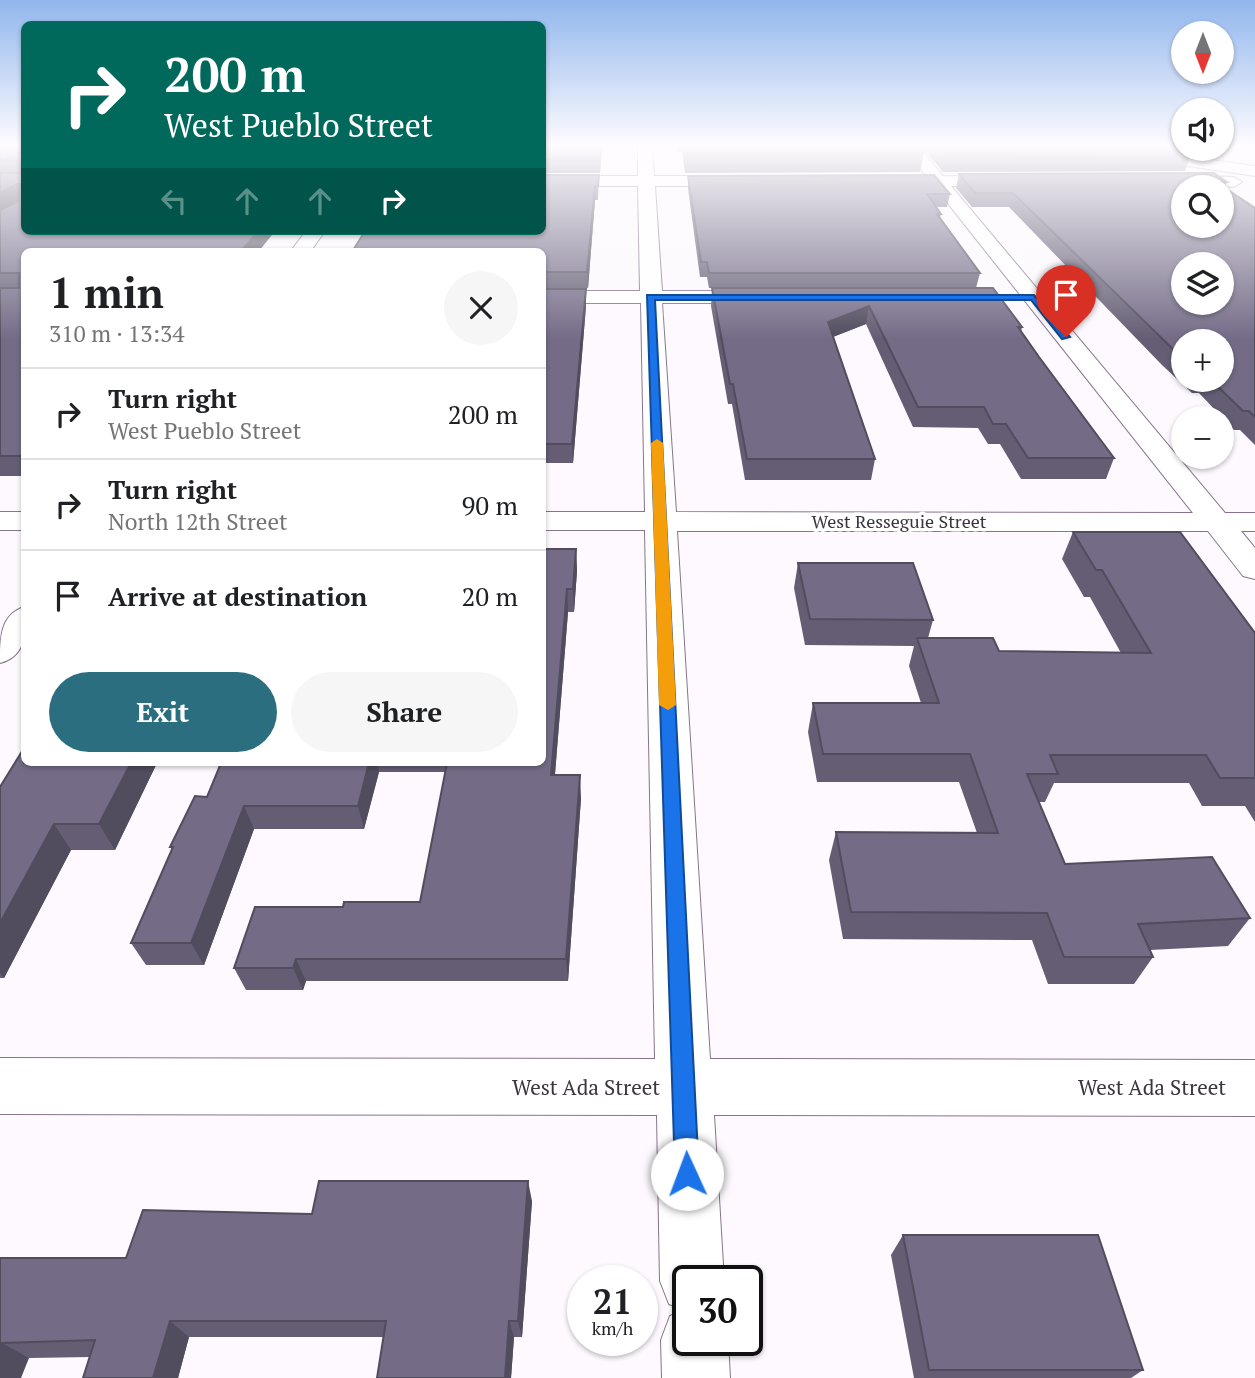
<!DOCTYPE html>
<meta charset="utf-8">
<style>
body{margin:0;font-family:"PT Serif",serif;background:#f6f6f6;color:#202124;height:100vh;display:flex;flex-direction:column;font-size:26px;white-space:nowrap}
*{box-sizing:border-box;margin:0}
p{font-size:23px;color:#757577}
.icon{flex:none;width:38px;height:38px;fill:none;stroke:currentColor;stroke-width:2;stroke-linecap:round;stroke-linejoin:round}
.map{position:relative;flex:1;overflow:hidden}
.details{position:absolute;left:21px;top:248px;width:525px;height:518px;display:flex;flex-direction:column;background:#fff;border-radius:10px;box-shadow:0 2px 5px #0004}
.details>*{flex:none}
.guide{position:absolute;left:21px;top:21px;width:525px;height:214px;border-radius:10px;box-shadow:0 2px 5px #0004;background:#00695c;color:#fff;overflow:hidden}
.needle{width:46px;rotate:180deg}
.controls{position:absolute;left:1171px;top:21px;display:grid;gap:14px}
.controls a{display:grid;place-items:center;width:63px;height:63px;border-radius:50%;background:#fff;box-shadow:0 2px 5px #0004;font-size:35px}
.speed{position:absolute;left:567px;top:1265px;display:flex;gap:14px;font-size:35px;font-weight:700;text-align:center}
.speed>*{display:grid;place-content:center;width:91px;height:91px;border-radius:50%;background:#fff;box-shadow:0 2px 5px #0004;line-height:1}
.speed small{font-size:18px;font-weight:400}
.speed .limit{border:4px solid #111;border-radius:10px;background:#fff;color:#111}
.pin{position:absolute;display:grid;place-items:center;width:60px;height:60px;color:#fff;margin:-72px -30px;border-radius:50% 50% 50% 0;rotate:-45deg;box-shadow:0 0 7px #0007}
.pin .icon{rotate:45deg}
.me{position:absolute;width:77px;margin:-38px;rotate:358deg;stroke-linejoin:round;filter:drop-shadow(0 0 5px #0008)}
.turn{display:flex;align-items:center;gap:24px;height:147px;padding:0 28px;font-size:32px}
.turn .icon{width:91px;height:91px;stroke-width:2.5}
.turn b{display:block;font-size:49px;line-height:60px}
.lanes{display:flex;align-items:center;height:66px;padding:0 28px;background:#0003;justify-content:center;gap:35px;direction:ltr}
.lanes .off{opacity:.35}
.round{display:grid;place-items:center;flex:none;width:74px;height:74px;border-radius:37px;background:#f6f6f6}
.head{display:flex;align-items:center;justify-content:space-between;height:119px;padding:0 28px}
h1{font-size:42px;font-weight:800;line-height:52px}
.primary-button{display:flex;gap:14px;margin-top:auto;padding:14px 28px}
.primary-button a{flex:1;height:80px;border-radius:42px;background:#2b6e80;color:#fff;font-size:28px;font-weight:800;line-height:80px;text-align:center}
.primary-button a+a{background:#f6f6f6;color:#202124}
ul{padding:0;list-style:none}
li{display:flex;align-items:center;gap:21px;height:91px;padding:0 28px;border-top:2px solid #e0e0e0}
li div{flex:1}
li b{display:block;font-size:26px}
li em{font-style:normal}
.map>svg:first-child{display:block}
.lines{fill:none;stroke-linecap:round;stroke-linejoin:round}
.minor-casing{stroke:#87748c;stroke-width:2}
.tertiary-casing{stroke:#87748c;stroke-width:2}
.minor{fill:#fff;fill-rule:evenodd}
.tertiary{fill:#fff;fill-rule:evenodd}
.wall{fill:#645d74;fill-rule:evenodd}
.shaded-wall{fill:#514c5e}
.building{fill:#746c87;stroke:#514c5e;stroke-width:2;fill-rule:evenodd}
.route{fill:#1a73e8;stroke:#114b97;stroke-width:2}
.slow{fill:#f59e0b}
.labels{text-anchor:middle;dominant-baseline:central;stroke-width:7;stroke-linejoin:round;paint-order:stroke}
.street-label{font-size:18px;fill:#3c343f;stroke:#fff}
.near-street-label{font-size:21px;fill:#3c343f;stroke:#fff}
</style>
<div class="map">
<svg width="1255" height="1378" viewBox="0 0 1255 1378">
<rect width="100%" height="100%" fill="#fdf9fe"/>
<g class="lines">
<defs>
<path id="minor" d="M638 146H652L654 176H740L748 181 740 186H655L662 291H764L772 292 775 297 772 302 764 303H662L676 512 1193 513 934 186 882 184 880 181 888 176H926L903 146H918L943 176 1015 178 1017 181 1015 184 1009 186H951L1225 513H1255V531H1241L1255 548V579L1243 576 1208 531H677L710 1059 1255 1060V1116L714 1115 724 1281H688V1340H728L730 1378H662L661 1340 670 1316 685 1310 669 1304 660 1281 657 1115 0 1114V1058L655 1059 645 530H542V512H645L641 303H542V291H640L638 186H542V176H638Z
M1175 175 1234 177 1242 182 1234 187 1169 183 1167 180Z
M306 231H325L310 252H290Z
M0 512H24V530H0Z
M24 607C26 631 27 656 0 663 0 638 0 615 24 607Z"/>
<path id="tertiary" d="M1072 146H1111L1255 166V176L1079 150Z"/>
</defs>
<!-- minor casing -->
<use href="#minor" class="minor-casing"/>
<!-- tertiary casing -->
<use href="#tertiary" class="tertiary-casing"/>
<!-- minor -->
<use href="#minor" class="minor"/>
<!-- tertiary -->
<use href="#tertiary" class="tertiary"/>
</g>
<!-- wall -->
<path class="wall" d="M0 146H24V231H275L258 252H24V476H0V210L19 201 20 199 0 210Z
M542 146H602L600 173H542Z
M677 146H919L924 152 920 172 685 173 682 152H678Z
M921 146H1179L1192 151 1185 171 943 172Z
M959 174 1227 182 1225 188 1255 208V445L1240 430H1234L1199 393H1192L1162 365 1009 207H972L956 188ZM1183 341 1222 380H1183Z
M599 175 598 200H595L588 288H542V252Z
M688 176 950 194 947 207H936L941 214 940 218 980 273 976 288 1022 327 1021 332 1039 357 1114 458 1106 479H1021L1000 444H988L978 428 913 427 866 324 833 337 875 459 871 480H745L732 404H728L711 306 712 288H709L707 277H700L688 189Z
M542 289H586V306L573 463H542Z
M1073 532 1255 633V822L1245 806H1202L1189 783H1054L1045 802H1039L1065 864 1250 918 1228 946 1150 950 1153 957 1134 984H1048L1032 940 843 939 829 860 836 832 977 833 959 782H817L808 732 813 703H921L909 666 914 646 805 645 794 588 798 563 933 620 928 638 999 651 1121 653 1090 597H1084L1062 559Z
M542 549H576L577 571 574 612H568L555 775 581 798 568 981H306L303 990H246L234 968 343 907 420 902 445 772H379L364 829H254L204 965H146L131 943 172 850 170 847 207 797 221 763H542Z
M24 763H157L115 850H71L4 978H0V787Z
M532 1201 522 1337H514L511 1378H377L383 1337H189L178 1378H83L90 1357 29 1358 0 1378V1258H126L312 1214Z
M903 1235 1143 1370 1131 1378H914L891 1255Z"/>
<!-- shaded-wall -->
<path class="shaded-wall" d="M601 146H602L600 173V160Z
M17 184 23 198 0 210V193Z
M595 186V200L588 288 587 272Z
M259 231H275L258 252H240Z
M586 289V306L573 463 572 444Z
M869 306 866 324 825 340 828 322Z
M576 549 577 571 574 612 573 589Z
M567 589 568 612 553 798 551 775Z
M131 763H157L115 850 99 824Z
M369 763H377L379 772 364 829 358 806Z
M580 775 581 798 568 981 566 959Z
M244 806 254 829 204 965 191 943Z
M54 824 71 850 4 978 0 973V923Z
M296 959 306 981 303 990 293 968Z
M528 1181 532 1201 522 1337 518 1321Z
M170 1321 189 1337 178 1378H153Z
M509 1321 514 1337 511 1378H505Z
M2 1343 29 1358 21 1378H0V1348Z"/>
<!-- building -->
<path class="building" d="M0 146H24V231H259L240 252H24V456H0V288H19V273H0V210L19 201 20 184H17L0 193V173H20L21 160H0Z
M542 146H601L600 160H542Z
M685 146H919L924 152 686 153Z
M942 146H1179L1183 147V149H1188L1192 151 947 152Z
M1214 173 1227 182H1216L1255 208V417L1249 411H1243L1211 380H1222V341H1183V359L1013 193H975L959 174ZM1183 187H1222V226H1183ZM1183 264H1222V303H1183Z
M542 175H599L598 186H595L587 272H542V252H352L365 231H542Z
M934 175 950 194H927L941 214H937L980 273H709L707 262H701L688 176Z
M712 288H993L1022 327H1018L1039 357 1114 458H1028L1006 424H993L984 407H918L869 306 828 322 875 459H747L733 384H730Z
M542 289H586L572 444H542Z
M1073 532H1180L1255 633V778H1220L1206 755H1050L1058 774H1027L1065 864 1212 857 1250 918 1138 924 1153 957H1064L1047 913 851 912 836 832 998 833 970 754H823L813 703H939L917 638H993L999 651 1151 653 1102 570H1096Z
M542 549H576L573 589H567L551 775H580L566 959H296L293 968H234L255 907H343L344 902H420L447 763H542Z
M798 563H913L933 620 810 619Z
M24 748V763H131L99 824H54L0 923V787Z
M221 763H369L358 806H244L191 943H131L173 847H170L195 796 207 797Z
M319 1181H528L518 1321H509L505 1378H377L386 1321H170L153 1378H83L95 1340 2 1343 0 1348V1258H126L143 1210 312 1214Z
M903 1235H1098L1143 1370H929Z"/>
<!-- sky -->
<linearGradient id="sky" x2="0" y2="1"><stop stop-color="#91b6ed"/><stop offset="0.43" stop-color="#fefcff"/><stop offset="1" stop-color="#fefcff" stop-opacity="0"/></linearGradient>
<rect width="1255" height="339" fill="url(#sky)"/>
<!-- route -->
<path class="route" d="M647 295H1034L1070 337 1062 339 1031 300H655L699 1174 696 1183 687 1186 678 1183 675 1174Z"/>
<!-- slow -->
<path class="slow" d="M657 439 663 443 676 705 668 710 659 705 651 443Z"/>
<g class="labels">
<!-- street labels -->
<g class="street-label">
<text x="899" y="521">West Resseguie Street</text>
</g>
<!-- near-street labels -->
<g class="near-street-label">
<text x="586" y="1087">West Ada Street</text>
<text x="1152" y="1087">West Ada Street</text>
</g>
</g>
</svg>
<div class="controls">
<a><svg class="needle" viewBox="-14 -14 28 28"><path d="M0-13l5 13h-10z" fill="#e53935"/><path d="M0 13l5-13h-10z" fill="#757577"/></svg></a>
<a><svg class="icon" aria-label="sound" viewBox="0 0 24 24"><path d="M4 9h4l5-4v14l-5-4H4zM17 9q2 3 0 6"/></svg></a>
<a><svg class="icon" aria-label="search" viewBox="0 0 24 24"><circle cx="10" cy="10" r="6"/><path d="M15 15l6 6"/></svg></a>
<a><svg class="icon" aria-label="layers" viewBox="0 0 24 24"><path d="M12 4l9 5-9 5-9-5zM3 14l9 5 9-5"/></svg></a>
<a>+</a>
<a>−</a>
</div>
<div class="speed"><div>21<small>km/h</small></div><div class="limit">30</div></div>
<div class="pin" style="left:1066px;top:337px;background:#d93025"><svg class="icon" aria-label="arrive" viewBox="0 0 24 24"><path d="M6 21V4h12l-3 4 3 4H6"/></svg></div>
<svg class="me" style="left:687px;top:1174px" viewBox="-20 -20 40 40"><circle r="19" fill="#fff"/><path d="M0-13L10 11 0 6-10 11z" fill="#1a73e8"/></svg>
<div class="guide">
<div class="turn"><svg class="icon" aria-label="right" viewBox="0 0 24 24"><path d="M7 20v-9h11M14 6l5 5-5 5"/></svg><div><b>200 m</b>West Pueblo Street</div></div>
<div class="lanes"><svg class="icon off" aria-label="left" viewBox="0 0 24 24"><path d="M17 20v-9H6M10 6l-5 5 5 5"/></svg><svg class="icon off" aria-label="ahead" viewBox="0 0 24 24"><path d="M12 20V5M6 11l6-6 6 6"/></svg><svg class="icon off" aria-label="ahead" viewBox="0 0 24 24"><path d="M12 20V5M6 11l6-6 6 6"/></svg><svg class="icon" aria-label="right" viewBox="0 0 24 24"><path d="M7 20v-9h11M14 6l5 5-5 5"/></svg></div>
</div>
<section class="details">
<div class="head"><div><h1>1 min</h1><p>310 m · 13:34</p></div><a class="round"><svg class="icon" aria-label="close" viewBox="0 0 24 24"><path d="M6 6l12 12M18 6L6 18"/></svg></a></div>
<ul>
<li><svg class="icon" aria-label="right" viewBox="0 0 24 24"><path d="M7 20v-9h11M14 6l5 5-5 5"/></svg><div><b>Turn right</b><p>West Pueblo Street</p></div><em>200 m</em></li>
<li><svg class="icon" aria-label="right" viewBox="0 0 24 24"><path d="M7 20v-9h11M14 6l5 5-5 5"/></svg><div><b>Turn right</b><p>North 12th Street</p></div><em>90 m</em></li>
<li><svg class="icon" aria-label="arrive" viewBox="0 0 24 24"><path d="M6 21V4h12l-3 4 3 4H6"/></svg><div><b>Arrive at destination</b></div><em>20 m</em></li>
</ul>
<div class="primary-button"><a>Exit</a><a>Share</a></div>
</section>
</div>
